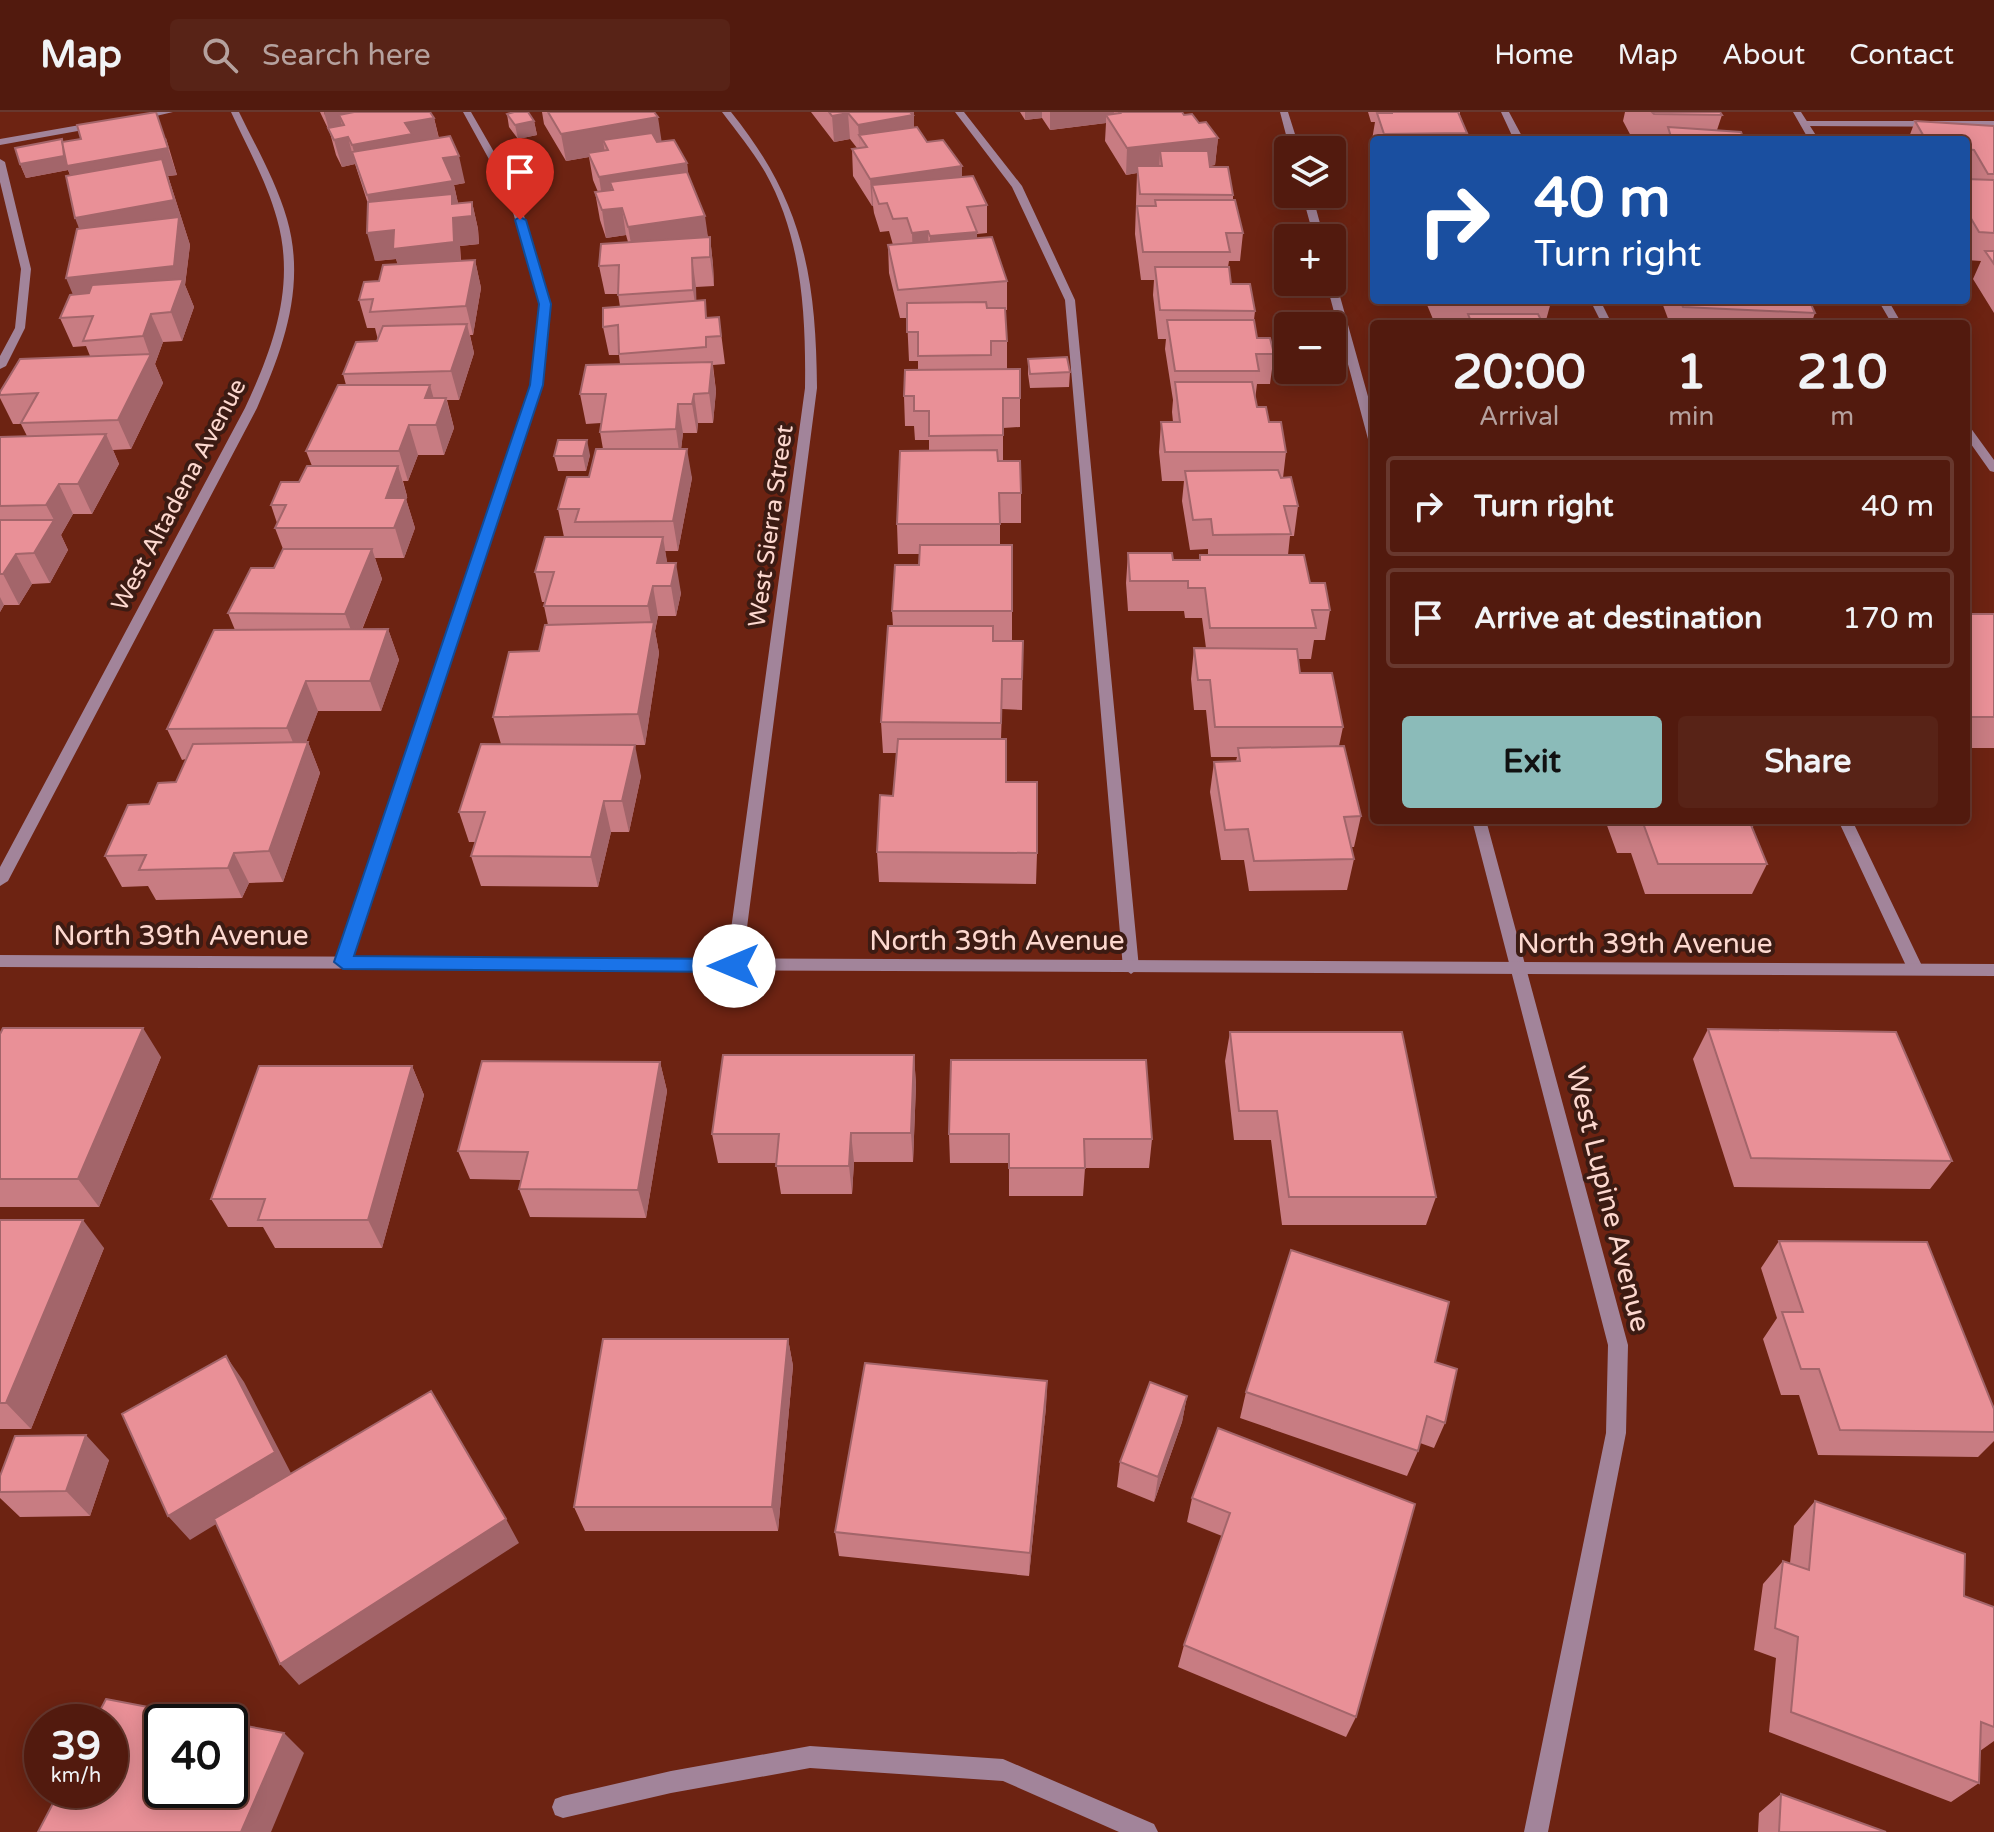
<!DOCTYPE html>
<meta charset="utf-8">
<style>
body{margin:0;font-family:"Varela Round",sans-serif;background:#582317;color:#f1f3f6;height:100vh;display:flex;flex-direction:column;font-size:30px;white-space:nowrap}
*{box-sizing:border-box;margin:0}
p{font-size:26px;color:#b5a19e}
.icon{flex:none;width:44px;height:44px;fill:none;stroke:currentColor;stroke-width:2;stroke-linecap:round;stroke-linejoin:round}
.map{position:relative;flex:1;overflow:hidden}
.drawer{position:absolute;left:1370px;top:208px;width:600px;height:504px;display:flex;flex-direction:column;background:#521a0e;border-radius:8px;box-shadow:0 4px 20px #0003,0 0 0 2px #68382e}
.drawer>*{flex:none}
.banner{position:absolute;left:1370px;top:24px;width:600px;height:168px;border-radius:8px;box-shadow:0 4px 20px #0003,0 0 0 2px #68382e;background:#1a4fa0;color:#fff;overflow:hidden}
.buttons{position:absolute;left:1274px;top:24px;display:grid;gap:16px}
.buttons a{display:grid;place-items:center;width:72px;height:72px;border-radius:8px;background:#521a0e;box-shadow:0 4px 20px #0003,0 0 0 2px #68382e;font-size:40px}
.speed{position:absolute;left:24px;top:1592px;display:flex;gap:16px;font-size:40px;font-weight:700;text-align:center}
.speed>*{display:grid;place-content:center;width:104px;height:104px;border-radius:50%;background:#521a0e;box-shadow:0 4px 20px #0003,0 0 0 2px #68382e;line-height:1}
.speed small{font-size:20px;font-weight:400}
.speed .limit{border:4px solid #111;border-radius:12px;background:#fff;color:#111}
.pin{position:absolute;display:grid;place-items:center;width:68px;height:68px;color:#fff;margin:-82px -34px;border-radius:50% 50% 50% 0;rotate:-45deg;box-shadow:0 0 8px #0007}
.pin .icon{rotate:45deg}
.me{position:absolute;width:88px;margin:-44px;rotate:270deg;stroke-linejoin:round;filter:drop-shadow(0 0 6px #0008)}
.turn{display:flex;align-items:center;gap:28px;height:168px;padding:0 32px;font-size:36px}
.turn .icon{width:104px;height:104px;stroke-width:2.5}
.turn b{display:block;font-size:56px;line-height:68px}
.eta{display:flex;justify-content:space-evenly;align-items:center;height:136px;text-align:center}
.eta b{font-size:48px;font-weight:700;line-height:56px}
.cta{display:flex;gap:16px;margin-top:auto;padding:16px 32px}
.cta a{flex:1;height:92px;border-radius:8px;background:#8bbbb9;color:#111;font-size:32px;font-weight:700;line-height:92px;text-align:center}
.cta a+a{background:#582317;color:#f1f3f6}
ul{padding:0;list-style:none}
li{display:flex;align-items:center;gap:24px;height:100px;margin:0 16px 12px;padding:0 16px;border:4px solid #68382e;border-radius:8px}
li div{flex:1}
li b{display:block;font-size:30px}
li em{font-style:normal}
header{display:flex;align-items:center;gap:48px;box-sizing:border-box;height:112px;padding:0 40px;background:#521a0e;border-bottom:2px solid #68382e}
header strong{font-size:38px}
nav{display:flex;gap:44px;margin-inline-start:auto;font-size:28px}
.search{width:560px;height:72px;background:#582317;display:flex;align-items:center;gap:20px;box-sizing:border-box;padding:0 28px;border-radius:8px;color:#b5a19e;font-size:30px}
.map>svg:first-child{display:block}
.lines{fill:none;stroke-linecap:round;stroke-linejoin:round}
.service{fill:#a2849a;fill-rule:evenodd}
.minor{fill:#a2849a;fill-rule:evenodd}
.tertiary{fill:#a2849a;fill-rule:evenodd}
.wall{fill:#c87c82}
.shaded-wall{fill:#a3656a}
.building{fill:#e99097;stroke:#a3656a;stroke-width:2}
.route{fill:#1a73e8;stroke:#114b97;stroke-width:2}
.labels{text-anchor:middle;dominant-baseline:central;stroke-width:8;stroke-linejoin:round;paint-order:stroke}
.far-street-label{font-size:24px;fill:#fdd8cf;stroke:#3c1b13}
.street-label{font-size:28px;fill:#fdd8cf;stroke:#3c1b13}
</style>
<header>
<strong>Map</strong>
<div class="search"><svg class="icon" aria-label="search" viewBox="0 0 24 24"><circle cx="10" cy="10" r="6"/><path d="M15 15l6 6"/></svg>Search here</div>
<nav><a>Home</a><a>Map</a><a>About</a><a>Contact</a></nav>
</header>
<div class="map">
<svg width="1994" height="1720" viewBox="0 0 1994 1720">
<rect width="100%" height="100%" fill="#6d2312"/>
<g class="lines">
<!-- service -->
<path class="service" d="M463 0H471L517 80 550 192 542 273 351 850 343 856 335 850 530 273 540 192 507 80Z
M955 0H964L1022 74 1075 188 1139 856 1131 862 1123 856 1065 188 1012 75Z
M1501 0H1509L1524 28H1514Z
M0 47 5 50 31 157 25 216 6 254 0 257V244L15 216 21 157 0 70Z
M1590 188H1600L1612 212H1602Z
M1838 708H1852L1924 858 1922 862H1910L1908 858Z"/>
<!-- minor -->
<path class="minor" d="M154 0H173L135 9 131 6Z
M231 0H239C256 35 276 69 287 107 306 173 284 235 257 296L8 769 0 774V755L245 296C273 236 296 174 277 107 267 70 247 35 231 0Z
M722 0H731C803 89 816 164 817 276L742 854 734 860 726 854 805 276C806 203 802 125 765 60 752 38 737 20 722 0Z
M1280 0H1288L1300 38H1290Z
M1802 9H1994V15L1805 14 1800 11Z
M97 10 100 11V15L0 33V27Z
M1302 82H1312L1324 126H1314Z
M1332 167 1336 170 1374 306V330L1368 327 1326 170H1332Z
M1472 708H1486L1628 1233 1626 1321 1548 1720H1524L1606 1321 1608 1233Z
M810 1634 1003 1647 1154 1712 1158 1720H1119L1003 1669 810 1656 671 1681 563 1706 555 1703 552 1695 555 1687 563 1684 671 1659Z"/>
<!-- tertiary -->
<path class="tertiary" d="M1793 0H1801L1819 28H1809Z
M1878 188H1888L1902 212H1892Z
M1966 314 1970 315 1994 348V360L1990 359 1966 325Z
M0 843 1994 852V864L0 855Z"/>
</g>
<!-- wall -->
<path class="wall" d="M320 0H324L325 3 434 6 439 26 465 71 454 73 458 91 472 90 478 117 479 132 460 134 461 149 475 148 481 176 473 223H470L474 241 459 288H447L454 316 444 343H418L408 369H403L407 384 406 387 415 416 404 446H375L382 467 362 518 388 517 399 548 381 599H318L306 630H308L320 661 283 770 249 771 242 786 156 788 148 774 122 775 105 744 149 692 176 670 186 647 182 648 167 617 235 518 228 501 274 456 283 437 275 416 277 411 271 393 299 370 312 354 306 339 346 273 343 262 377 229 378 228 375 216H367L359 188 398 152 396 147 375 149 368 92 355 52 342 55 336 43 330 21Z
M542 0H654L661 29 687 51 688 64 708 125H710L713 153 714 174 696 175V189L708 206 719 205 725 252 713 253 716 279 713 311H698L697 321H683L681 337 692 366 678 439H665L667 451 681 481 676 504H658L655 519 659 541 645 633H621L641 664 629 720H611L598 775 481 774 471 744 475 730H469L459 700 501 632 493 605 539 539 548 513 544 494 545 490H542L535 460 564 425 558 397 589 365 603 337 600 320 601 311 586 312 580 282 620 252 619 243H609L603 215 620 195 618 182H605L599 154 628 130 626 123 606 126 600 108 595 80H598L593 68 589 45 566 49 544 12Z
M811 0H914V15L927 30 962 54V65L987 93V121L977 122V126L1007 169V198H1005L1007 229V257L1020 286V315L1003 316V349L1021 381V411H1000V433H1012V529H1023L1022 598 1002 597 1001 627 1006 670 1037 741 1036 772 879 770 877 740 893 684 897 641H883L881 610 893 514 892 499 919 453V442H898L897 412 929 339V328H915L914 314H905L904 284 918 258V249H909L907 206H900L889 161 888 133H893L889 119 880 120 874 101 873 94H872L853 64 852 37 857 36 850 27 834 30Z
M1020 0H1182L1184 3 1199 11 1218 26 1215 53 1210 54 1233 83V88L1243 121 1240 149H1229L1228 155 1231 172 1255 199 1254 208 1257 226 1274 242 1270 272H1257L1255 288 1257 295 1269 310 1286 340 1283 366 1298 394 1294 424H1290L1288 443 1330 498 1325 528H1314L1311 547H1298L1300 561 1343 615 1339 634 1361 704 1354 735H1351L1354 747 1347 778 1249 779 1244 748H1221L1210 680 1214 650 1236 649 1237 645H1211L1206 598H1194L1191 567 1194 536H1206L1202 506H1185L1184 499H1128L1126 471 1128 441 1173 448H1199L1200 443H1208V437L1190 438 1182 389 1184 369H1162L1159 340 1161 310H1173L1172 300 1173 288 1165 237 1166 227H1158L1153 183 1154 168H1141L1135 122 1137 61 1126 63 1105 29 1106 11 1050 18 1042 6 1025 8Z
M1368 0H1460V3L1467 21 1466 28H1374V33L1372 28 1375 10H1371Z
M1625 0H1720L1722 3 1717 18 1744 28H1646L1644 26H1632L1623 9Z
M507 2 534 9 537 23 518 27 509 15Z
M1915 9 1994 14V201L1973 167 1981 149 1966 148V28H1908Z
M166 26 177 63 168 64 190 133 185 173 194 195 182 229 163 230 155 252 163 271 131 337 113 338 119 352 92 402H73L61 423 68 438 50 471 32 472 19 493H4L0 500V325L27 324 21 312H13L0 286V280L90 244 86 234 73 235 60 206 73 182 79 116 70 63 68 58 26 66 20 52 63 30Z
M1425 188H1550L1551 190 1545 212H1435Z
M1661 188H1809L1815 201 1811 212H1670Z
M1028 247 1070 260 1069 275 1030 276 1028 262Z
M590 343 586 359H558L554 344Z
M1966 502H1994V636H1966Z
M1605 708H1756L1752 717 1767 752 1752 782H1645L1631 741H1617Z
M1708 917 1952 1049 1930 1077 1734 1075 1693 947Z
M1230 920 1436 1085 1426 1113H1282L1271 1028H1234L1225 949Z
M0 922 161 945 99 1095H0Z
M914 943 916 973 913 1050H854L852 1082H781L776 1051H718L712 1022Z
M951 948 1152 1027 1149 1056H1085L1083 1084H1009V1051H950L949 1022Z
M660 950 667 979 646 1106 530 1105 519 1077 521 1068 470 1067 458 1039Z
M412 954 424 983 382 1136H275L263 1115H228L211 1087Z
M0 1108 104 1136 31 1317H0Z
M1779 1129 1994 1297V1329L1978 1345 1818 1343 1799 1283H1781L1763 1227 1777 1206 1761 1156Z
M788 1227 793 1254 778 1419H585L574 1395Z
M1435 1250 1445 1311 1434 1336 1420 1331 1418 1339 1407 1364 1240 1306 1246 1280Z
M1047 1269 1046 1295 1029 1464 839 1444 835 1420Z
M1187 1284 1182 1310 1154 1390 1117 1375 1120 1350Z
M1218 1316 1356 1605 1346 1625 1178 1555 1184 1533 1222 1424 1187 1410 1192 1386Z
M109 1348 90 1404 20 1405 0 1386V1364Z
M1815 1389 1964 1484 1994 1495V1629L1980 1639 1979 1671 1951 1690 1769 1620 1776 1546 1754 1538 1763 1472 1783 1449 1790 1451 1794 1414Z
M1781 1682 1886 1720H1758L1759 1701Z"/>
<!-- shaded-wall -->
<path class="shaded-wall" d="M156 0 177 63 168 64 190 133 185 173 194 195 182 229 171 200 78 195 66 166 86 134 75 106 78 81 68 58 26 66 20 52 67 41Z
M324 0H405L339 3 344 20 329 18Z
M896 0H914V30L867 35 859 23 860 40 858 13Z
M1025 0H1042V6L1025 8Z
M1050 0H1114L1113 10 1106 3V11L1050 18Z
M848 1 850 27 834 30 832 4Z
M658 5 662 32 608 38 603 28 605 42 588 41 589 45 566 49 561 22Z
M434 6 440 32 360 60 352 33 405 11Z
M534 9 537 23 518 27 515 13Z
M348 25 355 52 342 55 334 28Z
M1218 26 1215 53 1162 59 1160 39 1159 59 1137 54V61L1126 63 1127 36Z
M459 44 465 71 454 73 459 96 472 90 478 117 479 132 460 134 461 158 401 165 396 147 375 149 367 121 375 111 367 83 443 46Z
M687 51 690 78H613L610 70 614 90 603 92 599 65Z
M962 54V81L872 73 873 94H872L870 67Z
M622 96 626 123 606 126 602 98Z
M705 104 709 132 633 143 628 115Z
M928 119 929 147 913 149 912 121Z
M977 120V148L930 152V124Z
M710 125 713 153 714 174 710 145Z
M692 146 696 175 697 206 693 178Z
M475 148 481 176 473 223 466 194Z
M151 202 163 230 155 252 163 271 131 337 118 308 150 244 143 224Z
M467 212 474 241 459 288 451 259Z
M712 250 716 279 713 311 709 281Z
M430 273 438 302 425 286Z
M694 282 698 311 697 321 692 292Z
M446 286 454 316 444 343 436 313Z
M678 292 683 321 680 347 676 317Z
M409 313 418 343 408 369 399 339Z
M106 322 119 352 92 402 78 372Z
M587 328 590 343 586 359 583 344Z
M687 337 692 366 678 439 673 409Z
M398 354 407 384 406 387 415 416 404 446 386 386Z
M59 372 73 402 61 423 68 438 50 471 34 441 54 408 46 393Z
M663 425 668 455 657 451Z
M372 437 382 467 356 532 345 502Z
M16 442 32 472 19 493 3 462Z
M676 451 681 481 676 504 671 474Z
M653 474 658 504 655 519 659 541 645 633 638 602 652 517 648 494Z
M0 485 4 493 0 500Z
M388 517 399 548 381 599 370 569Z
M306 569 318 599 300 647 287 616Z
M308 630 320 661 283 770 269 739Z
M635 633 641 664 629 720 622 689Z
M604 689 611 720 598 775 591 745Z
M234 741 249 771 242 786 228 756Z
M143 916 161 945 99 1095 78 1067Z
M914 943 916 973 913 1050 911 1021Z
M660 950 667 979 646 1106 638 1078Z
M412 954 424 983 382 1136 368 1108Z
M851 1021 854 1050 852 1082 849 1054Z
M83 1108 104 1136 31 1317 6 1291Z
M788 1227 793 1254 778 1419 772 1395Z
M226 1244 244 1270 293 1365 190 1428 168 1404Z
M1047 1269 1046 1295 1029 1464 1030 1441Z
M1187 1284 1182 1310 1154 1390 1158 1365Z
M86 1323 109 1348 90 1404 66 1379Z
M506 1407 519 1431 299 1573 280 1552Z
M284 1621 304 1641 271 1720H241Z"/>
<!-- building -->
<path class="building" d="M156 0 168 36 67 54 62 30 81 27 77 13Z
M354 0H430L434 6 405 11 412 22 352 33 348 25 334 28 328 16 344 13 339 3Z
M514 0H528L534 9 515 13 507 2Z
M548 0H654L658 5 561 22Z
M829 0H910L913 3 858 13 848 1 832 4Z
M1119 0H1182L1184 3 1192 2 1199 11 1206 10 1218 26 1127 36 1106 3 1120 1Z
M1392 0H1458L1467 21 1384 22 1377 1H1392Z
M1652 0H1720L1722 3 1654 2Z
M1915 9 1994 14V62H1988L1974 38 1966 37V28H1926Z
M917 15 927 30 943 28 962 54 870 67 852 37 867 35 859 23Z
M1668 15 1741 20 1744 28H1672Z
M652 21 657 30 674 28 687 51 599 65 588 41 608 38 603 28Z
M450 24 459 44 443 46 453 69 367 83 352 40Z
M62 27 64 44 20 52 15 36Z
M1160 39H1208L1210 55H1228L1233 83 1140 82 1137 54H1162Z
M162 47 174 88 75 106 66 64Z
M687 60 705 104 628 115 622 96 602 98 595 80 613 78 610 70Z
M973 64 987 93 967 95 977 120 930 124 928 119 912 121 907 106 893 107 887 91 879 92 872 73Z
M1966 67 1994 68V121L1979 120 1966 98Z
M452 82V92L472 90V104L453 106 454 130 393 137 394 118 367 121 368 90Z
M1155 88H1235L1243 121H1226L1230 140H1143L1137 94H1156Z
M179 105 174 154 66 166 77 117Z
M710 125V145L692 146 693 178 618 183 619 153 599 154 601 132Z
M992 125 1007 169 898 178 888 133Z
M1985 139H1994V152Z
M475 148 466 194 370 200 373 187 359 188 364 170 379 169 383 153Z
M1155 155H1229L1231 172H1250L1255 199 1160 198Z
M183 167 171 200 151 202 143 224 83 229 93 204 60 206 70 183 89 181 92 173Z
M705 188 706 206 719 205 721 224 706 225V235L619 242 618 213 603 215V196Z
M1443 188H1550L1551 190 1445 191Z
M1680 188H1809L1815 201 1683 195Z
M986 190 987 196H1005L1007 229H991V243L918 244V220H907V191Z
M1468 202H1538L1543 212H1472Z
M1167 208H1254L1257 226H1270L1274 242H1256L1259 259H1175Z
M467 212 451 259 343 262 356 230 377 229 383 214Z
M151 242 118 308 21 311 38 281 0 283V280L20 247Z
M1067 245 1070 260 1030 262 1028 247Z
M712 250 709 281 694 282 692 292H678L676 317 600 320 606 282H580L586 253Z
M1020 257V286H1003V323L929 324V299H914V284H904L905 258Z
M1175 270H1252L1257 295H1266L1269 310H1281L1286 340H1165L1161 310H1180Z
M338 273H430L425 286H446L436 313H409L399 339H306Z
M106 322 78 372H59L46 393 0 394V325Z
M558 328H587L583 344H554Z
M596 337H687L673 409 575 410 579 397H558L567 365H589Z
M997 338 998 349H1020L1021 381H999L1000 412H897L900 339Z
M307 354H398L386 386H406L394 416H275L286 393H271L281 370H299Z
M1278 358 1281 366 1291 365 1298 394H1284L1291 422 1213 423 1211 407 1193 408 1185 359Z
M0 408H54L34 441 16 442 3 462H0Z
M545 425H663L657 451H676L671 474H653L648 494H544L554 460H535Z
M920 433H1012V499H892L895 453H919Z
M283 437H372L345 502 228 501 251 456H274Z
M1128 441H1172L1173 448H1200V443H1304L1310 471H1325L1330 498H1312L1316 516H1210L1205 476H1188V469H1130Z
M1966 502H1994V605H1966Z
M654 510 638 602 493 605 509 540 539 539 545 513Z
M888 514H993V529H1023L1022 567H1002L1001 611 881 610Z
M388 517 370 569H306L287 616 167 617 214 518Z
M1194 536 1297 537 1300 561H1332L1343 615H1215L1210 568H1198Z
M898 627H1006V670H1037V741L877 740 880 683 893 684Z
M308 630 269 739 234 741 228 756 139 758 146 743 105 744 128 693 149 692 158 671 176 670 193 632Z
M481 632 635 633 622 689H604L591 745 471 744 485 700H459Z
M1344 634 1361 704 1344 705 1354 747 1254 749 1248 717 1225 718 1214 650 1240 649 1238 636Z
M1627 708H1749L1767 752H1658L1643 711H1628Z
M3 916H143L78 1067H0V922Z
M1708 917 1896 920 1952 1049 1751 1046Z
M1230 920H1402L1436 1085H1289L1277 999H1239Z
M723 943H914L911 1021H851L849 1054H776L779 1022H712Z
M951 948H1146L1152 1027H1084L1085 1056H1009V1022H949Z
M482 949 660 950 638 1078 519 1077 528 1040 458 1039Z
M259 954H412L368 1108H258L265 1087H211Z
M0 1108H83L6 1291H0Z
M1779 1129 1927 1130 1994 1297V1320L1840 1318 1819 1257H1801L1782 1200H1803Z
M1291 1138 1449 1190 1435 1250 1457 1257 1445 1311 1427 1304 1418 1339 1246 1280Z
M603 1227H788L772 1395H574Z
M226 1244 275 1340 168 1404 122 1302Z
M865 1251 1047 1269 1030 1441 835 1420Z
M1150 1270 1187 1284 1158 1365 1120 1350Z
M431 1279 506 1407 280 1552 214 1407Z
M1218 1316 1415 1392 1356 1605 1184 1533 1230 1401 1192 1386Z
M86 1323 66 1379 0 1380V1364L15 1324Z
M1815 1389 1965 1442 1964 1484 1994 1495V1615L1981 1610 1979 1671 1791 1600 1798 1525 1775 1516 1783 1449 1809 1458Z
M106 1587 227 1610H162V1678H230V1611L284 1621 241 1720H38L60 1678H110V1610H94Z
M1781 1682 1886 1720H1779Z"/>
<!-- route -->
<path class="route" d="M520 105 526 108 551 192 543 273 354 844 734 847 743 854 734 860 343 857 334 850 530 273 539 192 515 108Z"/>
<g class="labels">
<!-- far-street labels -->
<g class="far-street-label">
<text transform="translate(179 383) rotate(-62)">West Altadena Avenue</text>
<text transform="translate(771 414) rotate(-82)">West Sierra Street</text>
</g>
<!-- street labels -->
<g class="street-label">
<text x="181" y="824">North 39th Avenue</text>
<text x="997" y="829">North 39th Avenue</text>
<text x="1645" y="832">North 39th Avenue</text>
<text transform="translate(1608 1087) rotate(76)">West Lupine Avenue</text>
</g>
</g>
</svg>
<div class="buttons">
<a><svg class="icon" aria-label="layers" viewBox="0 0 24 24"><path d="M12 4l9 5-9 5-9-5zM3 14l9 5 9-5"/></svg></a>
<a>+</a>
<a>−</a>
</div>
<div class="speed"><div>39<small>km/h</small></div><div class="limit">40</div></div>
<div class="pin" style="left:520px;top:108px;background:#d93025"><svg class="icon" aria-label="arrive" viewBox="0 0 24 24"><path d="M6 21V4h12l-3 4 3 4H6"/></svg></div>
<svg class="me" style="left:734px;top:854px" viewBox="-20 -20 40 40"><circle r="19" fill="#fff"/><path d="M0-13L10 11 0 6-10 11z" fill="#1a73e8"/></svg>
<div class="banner">
<div class="turn"><svg class="icon" aria-label="right" viewBox="0 0 24 24"><path d="M7 20v-9h11M14 6l5 5-5 5"/></svg><div><b>40 m</b>Turn right</div></div>
</div>
<section class="drawer">
<div class="eta">
<div><b>20:00</b><p>Arrival</p></div>
<div><b>1</b><p>min</p></div>
<div><b>210</b><p>m</p></div>
</div>
<ul>
<li><svg class="icon" aria-label="right" viewBox="0 0 24 24"><path d="M7 20v-9h11M14 6l5 5-5 5"/></svg><div><b>Turn right</b></div><em>40 m</em></li>
<li><svg class="icon" aria-label="arrive" viewBox="0 0 24 24"><path d="M6 21V4h12l-3 4 3 4H6"/></svg><div><b>Arrive at destination</b></div><em>170 m</em></li>
</ul>
<div class="cta"><a>Exit</a><a>Share</a></div>
</section>
</div>
